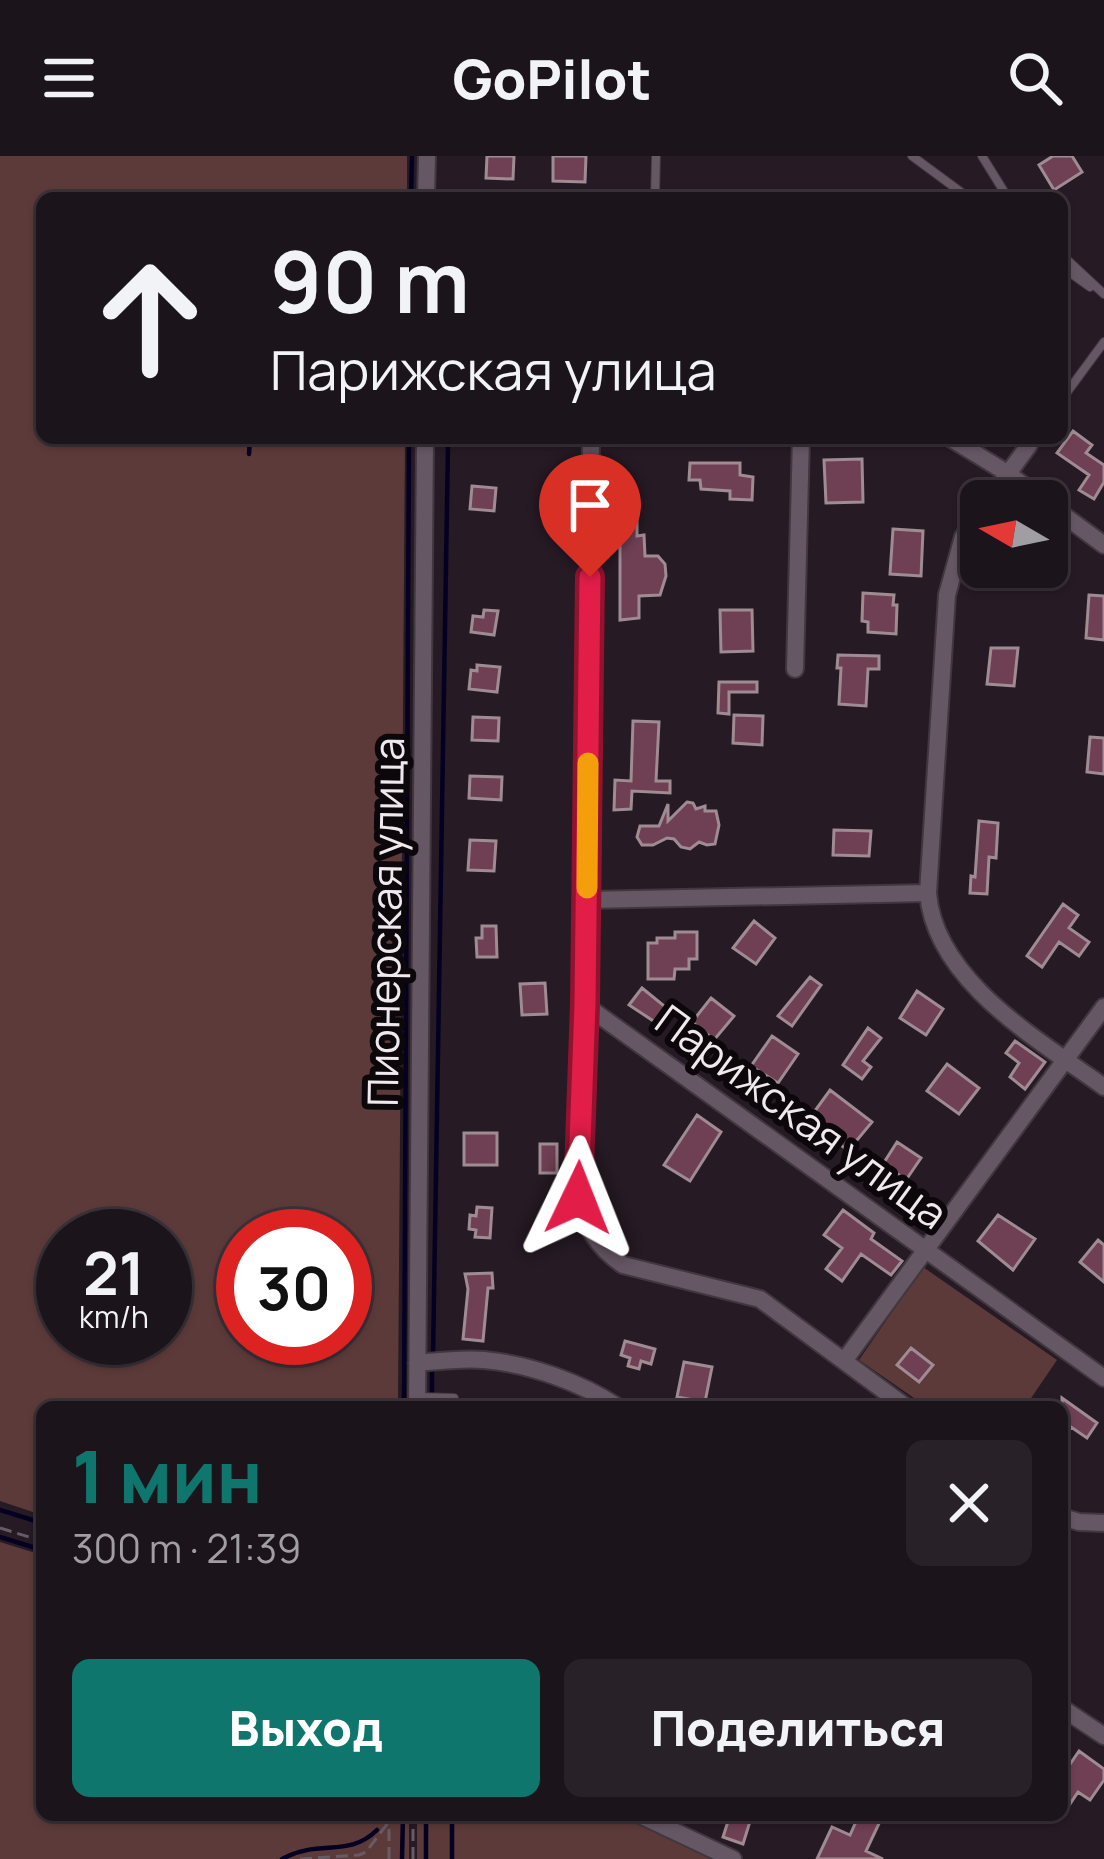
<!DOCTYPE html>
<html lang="ru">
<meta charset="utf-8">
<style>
body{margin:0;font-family:Manrope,sans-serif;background:#292128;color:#f1f3f6;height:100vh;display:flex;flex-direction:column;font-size:45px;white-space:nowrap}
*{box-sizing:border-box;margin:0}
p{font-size:39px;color:#a09ea3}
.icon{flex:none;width:66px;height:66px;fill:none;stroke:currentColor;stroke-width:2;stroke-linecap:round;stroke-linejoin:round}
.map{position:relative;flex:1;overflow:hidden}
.sheet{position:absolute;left:36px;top:1245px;width:1032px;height:420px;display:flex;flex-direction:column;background:#1c141b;border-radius:18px;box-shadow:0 3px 9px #0004,0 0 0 3px #3a333a}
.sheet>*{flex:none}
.guide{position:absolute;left:36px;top:36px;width:1032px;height:252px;border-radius:18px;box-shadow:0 3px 9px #0004,0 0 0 3px #3a333a;background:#1c141b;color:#f1f3f6;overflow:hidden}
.needle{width:78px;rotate:279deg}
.tools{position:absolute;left:960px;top:324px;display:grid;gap:24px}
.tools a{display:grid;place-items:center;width:108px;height:108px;border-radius:18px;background:#1c141b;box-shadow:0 3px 9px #0004,0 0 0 3px #3a333a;font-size:60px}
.speed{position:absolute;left:36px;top:1053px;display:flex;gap:24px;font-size:60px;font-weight:700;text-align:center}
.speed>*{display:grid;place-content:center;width:156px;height:156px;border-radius:50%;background:#1c141b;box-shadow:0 3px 9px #0004,0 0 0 3px #3a333a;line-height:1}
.speed small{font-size:30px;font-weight:400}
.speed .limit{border:18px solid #d22;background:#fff;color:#111}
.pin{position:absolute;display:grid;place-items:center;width:102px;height:102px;color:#fff;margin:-123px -51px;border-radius:50% 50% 50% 0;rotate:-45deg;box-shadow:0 0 12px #0007}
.pin .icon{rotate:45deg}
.me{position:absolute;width:132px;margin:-66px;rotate:2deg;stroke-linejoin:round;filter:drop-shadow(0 0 9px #0008)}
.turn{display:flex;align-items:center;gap:42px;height:252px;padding:0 36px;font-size:54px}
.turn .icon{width:156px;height:156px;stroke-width:2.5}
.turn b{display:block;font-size:84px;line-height:102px}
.round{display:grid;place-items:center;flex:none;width:126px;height:126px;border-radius:18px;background:#292128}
.summary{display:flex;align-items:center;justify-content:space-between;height:204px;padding:0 36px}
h1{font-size:72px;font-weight:800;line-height:90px;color:#0f766e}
.action{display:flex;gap:24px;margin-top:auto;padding:24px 36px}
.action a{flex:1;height:138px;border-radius:18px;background:#0f766e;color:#fff;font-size:48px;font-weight:800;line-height:138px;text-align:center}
.action a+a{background:#292128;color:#f1f3f6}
header{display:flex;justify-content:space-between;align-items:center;height:156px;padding:0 36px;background:#1c141b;font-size:54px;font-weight:800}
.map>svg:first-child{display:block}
.green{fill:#5d3a3a;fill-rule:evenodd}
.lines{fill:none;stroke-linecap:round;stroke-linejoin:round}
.stream{stroke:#050021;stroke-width:4.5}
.building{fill:#6f3f53;stroke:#9f8b92;stroke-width:3}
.lane-casing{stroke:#40373f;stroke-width:10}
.street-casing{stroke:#40373f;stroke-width:20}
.path{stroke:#675c65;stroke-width:3;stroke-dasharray:12 6;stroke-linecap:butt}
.lane{stroke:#655764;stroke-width:8}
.street{stroke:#655764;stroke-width:16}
.route-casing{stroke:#92132f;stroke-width:30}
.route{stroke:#e11d48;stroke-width:21}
.slow{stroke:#f59e0b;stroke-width:21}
.labels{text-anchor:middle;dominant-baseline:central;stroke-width:12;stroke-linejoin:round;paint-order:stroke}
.street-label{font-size:42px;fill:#f0e8ef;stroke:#0b070b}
</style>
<header><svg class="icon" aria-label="menu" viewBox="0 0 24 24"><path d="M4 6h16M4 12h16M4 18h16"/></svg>GoPilot<svg class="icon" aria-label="search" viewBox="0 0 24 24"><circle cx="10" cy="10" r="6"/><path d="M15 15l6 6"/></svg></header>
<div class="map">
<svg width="1104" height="1703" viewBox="0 0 1104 1703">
<rect width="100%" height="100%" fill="#261a24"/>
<!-- green -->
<path class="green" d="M0 0H407V42H42V282H405L398 1251H42V1359L0 1345ZM63 1080H165V1182H63ZM345 1080V1182H243V1080Z
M923 1111 1057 1204 1025 1251H927L859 1204Z
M0 1386 42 1399V1659H409V1703H0Z
M417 1659H632L727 1703H417Z"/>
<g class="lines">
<!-- stream -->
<path class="stream" d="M411 42 412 0
M249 298 250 282
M433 1201 448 288
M404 1251 409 282
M432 1251V1212
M0 1354 42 1367
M0 1381 42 1394
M484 1659 507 1663
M282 1703C321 1682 347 1703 377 1674
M402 1703 403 1659
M426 1703V1659
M452 1703V1659"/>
</g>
<!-- building -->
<path class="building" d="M487 0H514L513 23 486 22Z
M553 0H586L585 26 553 25Z
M1053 0H1072L1082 16 1054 34 1039 9Z
M1073 275 1092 289 1086 297 1104 309V326L1094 343 1079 334 1089 319 1057 297Z
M862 303 863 346 826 347 824 304Z
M690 307H740V319L753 321 752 344 730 343V335L701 333 700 324H689Z
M472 330 496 332 494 355 470 353Z
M620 356H637V380L644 379 645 400H658L665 408 666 420 660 439 639 440V462L620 464Z
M893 373 923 375 921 420 890 418Z
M863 437 894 439 893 449H897L896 478 868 476V466L862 465Z
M1089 439 1104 440V484L1086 482Z
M484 454 498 455 494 479 471 476 473 460 483 461Z
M720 454H752L753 495 721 496Z
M991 492H1018L1014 530 987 528Z
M838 499 879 500V513H868L866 550 839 548 841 512H837Z
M477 509 500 511 497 536 469 533 471 514 477 515Z
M719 526H757V536H729V558L718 557Z
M734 559 763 560 762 589 733 587Z
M473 561 499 562 498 585 472 584Z
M633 565 659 566 656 625H670V637L632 635 631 653 614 654 615 624 631 625Z
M1090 581 1104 582V618L1087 616Z
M470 620 502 621 501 644 469 642Z
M687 646 693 647 696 653 705 650V655H716L719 669 715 688 707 689 699 686 690 693 681 691 674 683 667 682 653 689H642L637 681 640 670H659L668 648V665Z
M979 665 998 667 996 702 989 701 987 738 970 737 971 720 975 721Z
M834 674 871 675 869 700 833 699Z
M470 684 496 685 494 715 468 714Z
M1063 748 1078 759 1069 772 1089 786 1079 800 1059 786 1042 811 1027 800Z
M754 765 775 782 756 808 733 792Z
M482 770H496L497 801H477L476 782H482Z
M675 776H697V803H689V813H675L674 823H648V787H657V782H675Z
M810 821 821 829 792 870 778 860Z
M545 827 547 858 522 859 520 828Z
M642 832 668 853 655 866 629 849Z
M917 835 943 853 926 879 900 862Z
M711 842 734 860 714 884 692 866Z
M868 872 881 882 863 905 871 911 862 923 843 909Z
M772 880 798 898 778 927 751 910Z
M1015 885 1045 906 1025 933 1010 921 1019 907 1006 897Z
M947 908 979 932 959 958 927 935Z
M830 934 872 966 848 995 809 963Z
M697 959 721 976 690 1025 664 1009Z
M464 977H497V1009H464Z
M897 986 921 1002 906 1024 883 1008Z
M540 988H557V1017H540Z
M477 1051 492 1052 490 1082 475 1081 476 1074 469 1073 470 1059 476 1060Z
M843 1054 874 1077 871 1083 902 1105 891 1119 861 1098 842 1125 826 1113 842 1092 824 1079Z
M998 1059 1035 1083 1013 1114 978 1085Z
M1098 1084 1104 1089V1126L1080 1106Z
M492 1117 493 1132H488L483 1185 463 1183 468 1133 465 1118Z
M625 1185 655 1193 651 1208 641 1205 639 1213 628 1210 630 1202 621 1199Z
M911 1192 933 1209 919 1226 897 1209Z
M684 1206 712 1211 705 1246 677 1241Z
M1062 1242 1097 1267 1087 1282 1071 1271 1062 1284Z
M1079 1595 1104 1613V1624L1090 1644 1078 1636 1062 1660V1620Z
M730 1659H752L743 1688 723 1681Z
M859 1659H883L866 1695 883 1703H817L832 1671 850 1679Z"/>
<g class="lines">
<defs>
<path id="lane" d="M912 0 969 42
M982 0 1008 42
M655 42 656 0
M1062 99 1104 138
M1062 111 1090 131
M1062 243 1104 186
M419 1241 454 1242"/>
<path id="street" d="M426 42 427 0
M591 282 585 849 578 1041C585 1071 598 1092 623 1109L760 1143 906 1251
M950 282 1007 317 1045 345
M988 345 1029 289
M1047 347 1104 389
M981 355 963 381 947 439 928 737C935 825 1039 884 1104 931
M795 513 801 282
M587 744 928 737
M585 849 1104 1222
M844 1205 1104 851
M417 1207C439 1205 462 1202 484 1204 529 1208 580 1226 618 1251
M417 1251 425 282
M1062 1361 1079 1366 1104 1367
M1062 1552 1104 1580
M640 1659 733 1703"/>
</defs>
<!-- lane casing -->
<use href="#lane" class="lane-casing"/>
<!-- street casing -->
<use href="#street" class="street-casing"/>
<!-- path -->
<path class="path" d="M0 1372 42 1385
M300 1703 359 1699 366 1696 394 1659
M389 1703V1669
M413 1703V1659"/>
<!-- lane -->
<use href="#lane" class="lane"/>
<!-- street -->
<use href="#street" class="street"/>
</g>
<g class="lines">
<defs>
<path id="route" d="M578 1042 585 848 590 421"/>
</defs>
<!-- route casing -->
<use href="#route" class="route-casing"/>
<!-- route -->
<use href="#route" class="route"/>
<!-- slow -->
<path class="slow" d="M587 732 588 607"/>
</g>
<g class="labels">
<!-- street labels -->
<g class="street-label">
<text transform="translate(385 766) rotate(-89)">Пионерская улица</text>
<text transform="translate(802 960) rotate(36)">Парижская улица</text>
</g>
</g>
</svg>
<div class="tools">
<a><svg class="needle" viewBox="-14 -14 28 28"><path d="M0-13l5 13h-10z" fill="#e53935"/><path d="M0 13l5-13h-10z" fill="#a09ea3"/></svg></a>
</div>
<div class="speed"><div>21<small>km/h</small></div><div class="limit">30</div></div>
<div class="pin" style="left:590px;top:421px;background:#d93025"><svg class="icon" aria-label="arrive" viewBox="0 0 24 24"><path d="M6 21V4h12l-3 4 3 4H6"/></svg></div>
<svg class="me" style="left:578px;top:1042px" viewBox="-20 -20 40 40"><path d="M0-17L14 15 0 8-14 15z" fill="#e11d48" stroke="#fff" stroke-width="4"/></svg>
<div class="guide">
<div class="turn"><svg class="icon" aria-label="ahead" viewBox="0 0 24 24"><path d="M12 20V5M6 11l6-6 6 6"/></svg><div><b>90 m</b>Парижская улица</div></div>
</div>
<section class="sheet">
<div class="summary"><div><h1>1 мин</h1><p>300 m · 21:39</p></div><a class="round"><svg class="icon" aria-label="close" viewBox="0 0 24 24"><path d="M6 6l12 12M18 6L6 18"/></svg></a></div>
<div class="action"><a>Выход</a><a>Поделиться</a></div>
</section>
</div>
